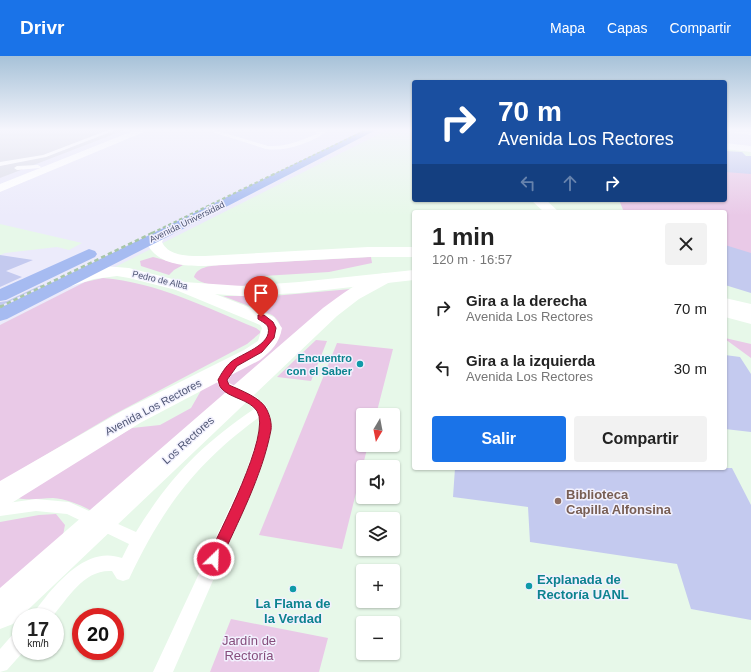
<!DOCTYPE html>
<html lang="es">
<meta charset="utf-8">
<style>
body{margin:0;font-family:Arial,sans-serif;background:#f2f2f2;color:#222;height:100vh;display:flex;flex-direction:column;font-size:15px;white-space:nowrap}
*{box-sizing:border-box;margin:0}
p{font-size:13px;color:#767676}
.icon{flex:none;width:22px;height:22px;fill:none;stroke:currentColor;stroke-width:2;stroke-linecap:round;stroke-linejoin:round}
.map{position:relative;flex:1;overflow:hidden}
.drawer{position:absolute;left:412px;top:154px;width:315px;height:260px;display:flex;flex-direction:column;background:#fff;border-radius:4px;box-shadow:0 1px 3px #0004}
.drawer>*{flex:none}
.guide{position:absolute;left:412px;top:24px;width:315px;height:122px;border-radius:4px;box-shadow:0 1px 3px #0004;background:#1a4fa0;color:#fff;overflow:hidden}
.needle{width:26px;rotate:190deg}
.tools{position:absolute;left:356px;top:352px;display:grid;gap:8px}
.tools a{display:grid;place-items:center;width:44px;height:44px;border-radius:4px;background:#fff;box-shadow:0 1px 3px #0004;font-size:20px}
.speed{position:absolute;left:12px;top:552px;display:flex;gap:8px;font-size:20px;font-weight:700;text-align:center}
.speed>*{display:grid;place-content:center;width:52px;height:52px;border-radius:50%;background:#fff;box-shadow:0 1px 3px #0004;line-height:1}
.speed small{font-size:10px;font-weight:400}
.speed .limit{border:6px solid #d22;background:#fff;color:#111}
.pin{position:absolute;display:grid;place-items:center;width:34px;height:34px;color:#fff;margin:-41px -17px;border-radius:50% 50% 50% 0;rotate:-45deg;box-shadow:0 0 4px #0007}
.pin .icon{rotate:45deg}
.me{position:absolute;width:44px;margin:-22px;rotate:24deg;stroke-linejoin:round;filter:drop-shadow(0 0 3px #0008)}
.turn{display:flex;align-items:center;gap:14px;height:84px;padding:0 20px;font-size:18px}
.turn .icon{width:52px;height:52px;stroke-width:2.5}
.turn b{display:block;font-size:28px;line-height:34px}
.lanes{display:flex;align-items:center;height:38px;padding:0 20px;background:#0003;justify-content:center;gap:20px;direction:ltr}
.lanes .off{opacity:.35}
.round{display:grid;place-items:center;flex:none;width:42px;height:42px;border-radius:4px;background:#f2f2f2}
.summary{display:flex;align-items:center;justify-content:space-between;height:68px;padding:0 20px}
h1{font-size:24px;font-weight:700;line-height:30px}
.action{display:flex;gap:8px;margin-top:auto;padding:8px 20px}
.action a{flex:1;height:46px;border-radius:4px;background:#1a73e8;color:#fff;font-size:16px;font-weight:700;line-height:46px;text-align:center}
.action a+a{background:#f2f2f2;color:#222}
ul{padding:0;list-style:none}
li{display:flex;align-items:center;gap:12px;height:60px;padding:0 20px}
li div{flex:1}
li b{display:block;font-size:15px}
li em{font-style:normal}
header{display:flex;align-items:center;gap:24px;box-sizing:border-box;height:56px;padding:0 20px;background:#1a73e8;color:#fff}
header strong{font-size:19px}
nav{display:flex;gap:22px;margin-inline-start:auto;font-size:14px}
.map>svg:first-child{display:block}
.industrial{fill:#dddee8}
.education{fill:#e7f8e9;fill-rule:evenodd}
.green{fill:#e9c9e7}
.building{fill:#c4caef}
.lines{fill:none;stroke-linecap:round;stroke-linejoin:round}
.lane{fill:#fff;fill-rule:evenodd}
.street{fill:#fff;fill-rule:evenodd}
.secondary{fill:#fff;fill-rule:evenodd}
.highway{fill:#a6bbf1;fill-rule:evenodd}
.rail-far3{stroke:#a8c6a8;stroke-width:1.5;stroke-dasharray:3 2;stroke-linecap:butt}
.rail-far2{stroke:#a8c6a8;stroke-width:2;stroke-dasharray:3.5 2.5;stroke-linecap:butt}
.rail-far1{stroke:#a8c6a8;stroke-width:2.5;stroke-dasharray:4.5 3;stroke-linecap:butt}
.rail{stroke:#a8c6a8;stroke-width:3;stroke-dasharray:6 4;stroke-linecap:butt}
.route{fill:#e11d48;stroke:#92132f}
.culture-dot{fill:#0f9aa8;stroke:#f2f1fe;stroke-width:1.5}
.education-dot{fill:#8d6e63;stroke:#f2f1fe;stroke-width:1.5}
.labels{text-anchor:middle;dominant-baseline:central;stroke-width:3;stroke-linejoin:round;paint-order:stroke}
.far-street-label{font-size:9px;fill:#4f5675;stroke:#f2f1fe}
.culture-label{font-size:11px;font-weight:bold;fill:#0d838f;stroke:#f2f1fe;text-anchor:end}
.street-label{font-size:11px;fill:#4f5675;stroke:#f2f1fe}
.near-education-label{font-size:13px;font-weight:bold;fill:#785e54;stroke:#f2f1fe;text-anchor:start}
.near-culture-label{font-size:13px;font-weight:bold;fill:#0d838f;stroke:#f2f1fe;text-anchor:start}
.near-park-label{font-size:13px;fill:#864d7c;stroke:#f2f1fe}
</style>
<header>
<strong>Drivr</strong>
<nav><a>Mapa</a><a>Capas</a><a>Compartir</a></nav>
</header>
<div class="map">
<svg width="751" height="616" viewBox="0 0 751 616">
<rect width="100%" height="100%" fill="#ecebfb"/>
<!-- industrial -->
<path class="industrial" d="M0 73H127L0 122Z"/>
<!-- education -->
<path class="education" d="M389 73H414V144H725V88L751 91V616H0V269ZM414 156H725V412H414ZM363 359H393V389H363ZM363 411H393V441H363ZM363 463H393V493H363ZM363 515H393V545H363ZM21 561H55V595H21ZM81 561H115V595H81ZM363 567H393V597H363Z
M0 168 82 187 69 194 57 191 5 197 0 199Z"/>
<!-- green -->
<path class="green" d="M725 102 751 104V230L725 222V156H624L619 144H725Z
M153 201 183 209 174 214 169 219 141 210 140 205Z
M371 201 372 207 329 216 263 220 267 228C249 229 207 235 194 221 197 211 210 210 219 209Z
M103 222C156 226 207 252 256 272L260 275V277L247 288 113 359 0 426V269L85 226Z
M351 233 236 334 230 331 227 324 231 318 279 281C283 272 280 265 272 259L223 240H273Z
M725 282 751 288V302L725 283Z
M316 284 327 285 311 325 277 321Z
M337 287 393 293 376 359H363V389H368L342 493 259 479Z
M220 322 232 338 97 458C84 450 67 443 53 442 41 442 29 445 18 442L19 438 132 372 160 369 191 352 203 331Z
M56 458 65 469 63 479 0 543V466L39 459Z
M231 563 328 582 319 616H210Z"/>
<!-- building -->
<path class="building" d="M725 95 742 96 746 100H751V118L725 116Z
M725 189 751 197V237L725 229Z
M0 199 33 204 6 215 22 221 0 231Z
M41 229H43L0 250V246L7 245Z
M725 299 740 301 751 318V376L725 373Z
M455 412H732L751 449V564L691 553 677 508 530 486 528 451 453 441Z"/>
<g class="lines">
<!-- lane -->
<path class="lane" d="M111 73H118L46 101 0 110V106L43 99Z
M203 73H211L268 90C287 91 302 84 319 77L301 73H315L326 76C311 87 285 96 266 93Z
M38 109 41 111 40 112 17 114 14 112 17 110Z
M230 308 234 310 236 312 228 324 229 327 255 340 266 350 271 364 272 373 259 419 173 616H153L245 419 260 373 258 362C195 408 162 453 129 523L123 525 117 523 112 515C84 513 68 542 52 561H32C36 552 42 546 48 538 66 517 92 491 122 502L129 488 67 458 36 455 0 460V448L36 443 69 446 136 476C170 421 201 389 254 353L247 346 220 332 216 324 226 310Z
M21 575V595H24L7 614 0 616V593L14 577Z"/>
<!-- street -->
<path class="street" d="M725 73H751V79L728 76 725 75Z
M725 87 751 90V96L725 93Z
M531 144H546L559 156H544Z
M384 217 390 218 393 222 390 226 359 243 337 260 13 568 0 573V532L323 252C341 239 362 222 384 217Z
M182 225 274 261 282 272C279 288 272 294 260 304L140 367 10 448 0 451V425L122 355 244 294 258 285 262 272 260 269 176 234 173 230 176 226Z
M725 242 751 248V260L725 254Z"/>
<!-- secondary -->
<path class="secondary" d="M138 73H151L0 136V128Z
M158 176 163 177 165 180 162 186C169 201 190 200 205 200L368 191H414V201H368L205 210C183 210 157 209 146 186L153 177Z
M103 210 129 212 184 226 242 230 299 226 414 214V224L299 237 242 240 184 236 129 222 117 220 94 223 72 230 66 229 63 225C70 215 92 213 103 210Z
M725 249 751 256V268L725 261Z"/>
<!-- highway -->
<path class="highway" d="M366 73H378L7 263 0 265V252Z
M89 193 95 195 97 198 95 201 6 244 0 245V233Z"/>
<!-- rail-far3 -->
<path class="rail-far3" d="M272 119 368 73"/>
<!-- rail-far2 -->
<path class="rail-far2" d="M152 177 274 118"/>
<!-- rail-far1 -->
<path class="rail-far1" d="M0 251 154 176"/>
<!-- rail -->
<path class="rail" d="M0 251 2 250"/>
</g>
<!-- sky -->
<linearGradient id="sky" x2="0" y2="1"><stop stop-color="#a7c2d8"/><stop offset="0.46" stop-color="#f6f6fd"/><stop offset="1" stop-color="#f6f6fd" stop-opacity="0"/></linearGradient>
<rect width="751" height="160" fill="url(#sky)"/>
<!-- route -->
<path class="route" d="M258 259H264L273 266 276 272 274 282 262 296 237 310 227 324 229 329C240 334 262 342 267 354 270 360 272 368 271 374 262 421 238 465 219 508L214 510 209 508 207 503C218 478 272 378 257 355 249 343 229 342 221 332 219 330 219 326 218 324 221 318 226 310 231 306 240 298 273 289 268 271 267 268 261 265 258 263Z"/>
<!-- markers -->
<g class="culture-dot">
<circle cx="360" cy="308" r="4"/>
<circle cx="529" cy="530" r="4"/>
<circle cx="293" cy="533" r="4"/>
</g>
<circle class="education-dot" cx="558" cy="445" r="4"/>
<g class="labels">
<!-- far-street labels -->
<g class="far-street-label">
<text transform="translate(187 166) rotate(-26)">Avenida Universidad</text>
<text transform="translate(160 224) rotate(13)">Pedro de Alba</text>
</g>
<!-- culture labels -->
<g class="culture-label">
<text x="352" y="302">Encuentro<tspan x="352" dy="13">con el Saber</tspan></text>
</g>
<!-- street labels -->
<g class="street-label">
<text transform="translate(153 351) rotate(-28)">Avenida Los Rectores</text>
<text transform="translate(188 384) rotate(-42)">Los Rectores</text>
</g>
<!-- near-education labels -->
<g class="near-education-label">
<text x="566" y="438">Biblioteca<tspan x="566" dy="15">Capilla Alfonsina</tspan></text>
</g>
<!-- near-culture labels -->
<g class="near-culture-label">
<text x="537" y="523">Explanada de<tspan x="537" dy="15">Rectoría UANL</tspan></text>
<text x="293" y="547" text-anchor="middle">La Flama de<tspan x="293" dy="15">la Verdad</tspan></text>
</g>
<!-- near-park labels -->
<g class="near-park-label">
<text x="249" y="584">Jardín de<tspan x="249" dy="15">Rectoría</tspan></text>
</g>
</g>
</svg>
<div class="tools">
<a><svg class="needle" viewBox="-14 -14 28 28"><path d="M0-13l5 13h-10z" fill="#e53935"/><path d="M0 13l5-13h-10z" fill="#767676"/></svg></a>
<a><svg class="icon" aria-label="sound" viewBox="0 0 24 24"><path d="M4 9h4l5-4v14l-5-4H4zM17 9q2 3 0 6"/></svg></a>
<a><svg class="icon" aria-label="layers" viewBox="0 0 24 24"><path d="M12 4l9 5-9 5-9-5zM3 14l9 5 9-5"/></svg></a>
<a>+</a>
<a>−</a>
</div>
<div class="speed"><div>17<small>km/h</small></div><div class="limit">20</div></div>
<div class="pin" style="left:261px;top:261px;background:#d93025"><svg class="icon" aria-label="arrive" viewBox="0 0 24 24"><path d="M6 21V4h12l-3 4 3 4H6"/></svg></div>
<svg class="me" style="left:214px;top:503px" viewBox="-20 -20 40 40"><circle r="17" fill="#e11d48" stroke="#fff" stroke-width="3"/><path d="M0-11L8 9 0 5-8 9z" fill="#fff"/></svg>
<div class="guide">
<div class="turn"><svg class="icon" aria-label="right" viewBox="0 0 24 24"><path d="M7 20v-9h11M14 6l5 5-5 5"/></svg><div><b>70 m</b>Avenida Los Rectores</div></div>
<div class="lanes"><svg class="icon off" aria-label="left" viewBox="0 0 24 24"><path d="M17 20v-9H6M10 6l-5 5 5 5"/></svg><svg class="icon off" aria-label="ahead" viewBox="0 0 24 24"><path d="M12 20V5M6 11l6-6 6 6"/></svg><svg class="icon" aria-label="right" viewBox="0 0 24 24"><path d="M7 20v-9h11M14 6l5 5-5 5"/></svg></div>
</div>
<section class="drawer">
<div class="summary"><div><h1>1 min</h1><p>120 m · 16:57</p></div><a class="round"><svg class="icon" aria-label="close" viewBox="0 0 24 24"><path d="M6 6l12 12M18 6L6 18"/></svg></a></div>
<ul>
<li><svg class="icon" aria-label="right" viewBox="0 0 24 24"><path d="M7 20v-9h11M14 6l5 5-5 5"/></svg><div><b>Gira a la derecha</b><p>Avenida Los Rectores</p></div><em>70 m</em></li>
<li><svg class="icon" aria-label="left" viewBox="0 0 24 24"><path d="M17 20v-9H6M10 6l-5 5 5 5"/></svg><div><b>Gira a la izquierda</b><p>Avenida Los Rectores</p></div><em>30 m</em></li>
</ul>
<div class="action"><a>Salir</a><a>Compartir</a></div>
</section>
</div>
